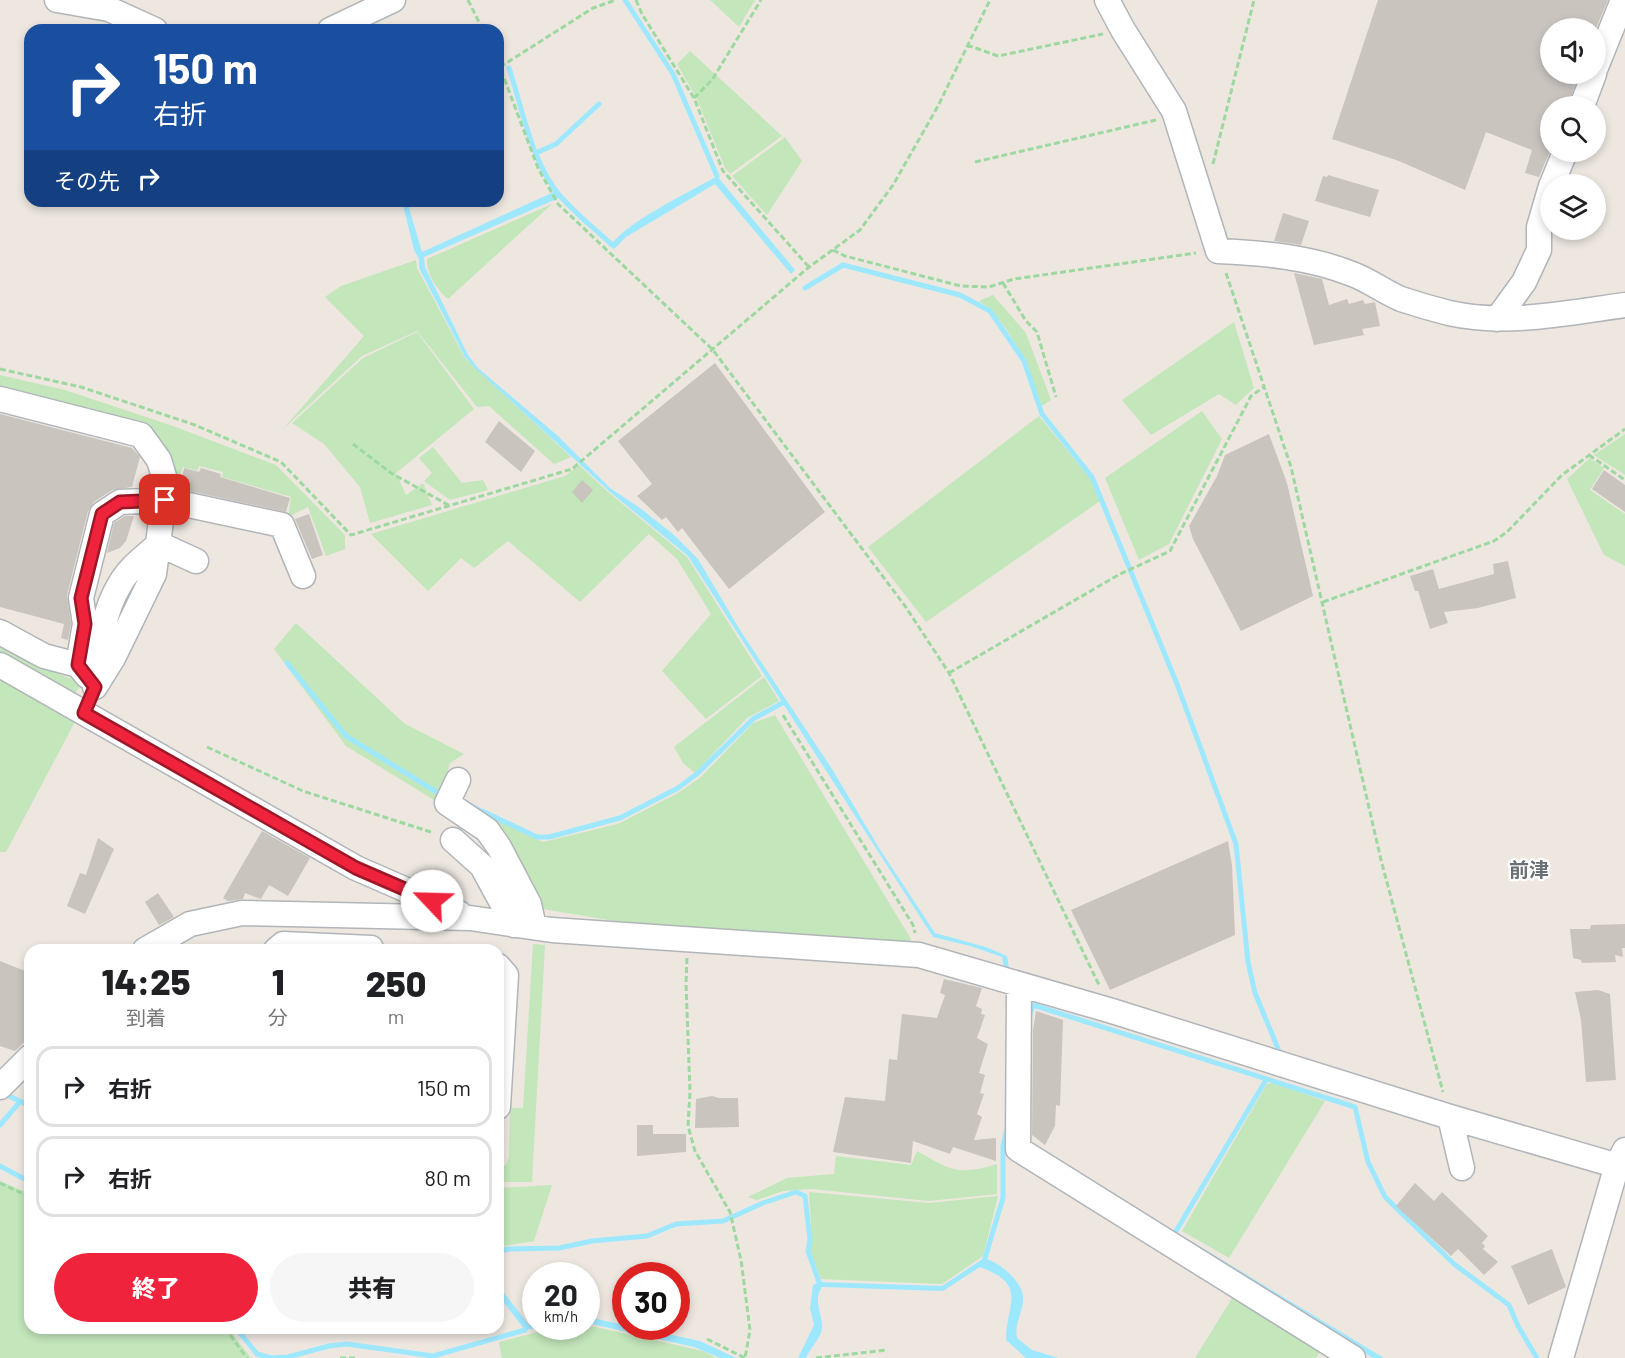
<!DOCTYPE html>
<html lang="ja">
<meta charset="utf-8">
<style>
body{margin:0;font-family:Barlow,"Noto Sans JP",sans-serif;background:#f6f6f6;color:#202124;height:100vh;display:flex;flex-direction:column;font-size:22px;white-space:nowrap}
*{box-sizing:border-box;margin:0}
p{font-size:20px;color:#757577}
.icon{flex:none;width:33px;height:33px;fill:none;stroke:currentColor;stroke-width:2;stroke-linecap:round;stroke-linejoin:round}
.map{position:relative;flex:1;overflow:hidden}
.panel{position:absolute;left:24px;top:944px;width:480px;height:390px;display:flex;flex-direction:column;background:#fff;border-radius:18px;box-shadow:0 3px 9px #0003}
.panel>*{flex:none}
.top-card{position:absolute;left:24px;top:24px;width:480px;height:183px;border-radius:18px;box-shadow:0 3px 9px #0003;background:#1a4fa0;color:#fff;overflow:hidden}
.tools{position:absolute;left:1540px;top:18px;display:grid;gap:12px}
.tools a{display:grid;place-items:center;width:66px;height:66px;border-radius:50%;background:#fff;box-shadow:0 3px 9px #0003;font-size:30px}
.speed{position:absolute;left:522px;top:1262px;display:flex;gap:12px;font-size:30px;font-weight:700;text-align:center}
.speed>*{display:grid;place-content:center;width:78px;height:78px;border-radius:50%;background:#fff;box-shadow:0 3px 9px #0003;line-height:1}
.speed small{font-size:15px;font-weight:400}
.speed .limit{border:9px solid #d22;background:#fff;color:#111}
.pin{position:absolute;display:grid;place-items:center;width:51px;height:51px;color:#fff;margin:-26px;border-radius:12px;box-shadow:0 3px 9px #0006}
.me{position:absolute;width:66px;margin:-33px;rotate:294deg;stroke-linejoin:round;filter:drop-shadow(0 0 4px #0008)}
.turn{display:flex;align-items:center;gap:21px;height:126px;padding:0 30px;font-size:27px}
.turn .icon{width:78px;height:78px;stroke-width:2.5}
.turn b{display:block;font-size:42px;line-height:51px}
.then{display:flex;align-items:center;height:57px;padding:0 30px;background:#0003;gap:12px;font-size:22px}
.eta{display:flex;justify-content:space-evenly;align-items:center;height:102px;text-align:center}
.eta b{font-size:36px;font-weight:800;line-height:42px}
.button{display:flex;gap:12px;margin-top:auto;padding:12px 30px}
.button a{flex:1;height:69px;border-radius:36px;background:#f0233c;color:#fff;font-size:24px;font-weight:800;line-height:69px;text-align:center}
.button a+a{background:#f6f6f6;color:#202124}
ul{padding:0;list-style:none}
li{display:flex;align-items:center;gap:18px;height:81px;margin:0 12px 9px;padding:0 18px;border:3px solid #e0e0e0;border-radius:18px}
li div{flex:1}
li b{display:block;font-size:22px}
li em{font-style:normal}
.map>svg:first-child{display:block}
.green{fill:#c3e6bb}
.water{fill:#9ee8ff}
.lines{fill:none;stroke-linecap:round;stroke-linejoin:round}
.stream{stroke:#9ee8ff;stroke-width:5}
.building{fill:#cac4bf}
.minor-casing{stroke:#b1b5b9;stroke-width:27}
.path{stroke:#9dd8a1;stroke-width:3;stroke-dasharray:6 3;stroke-linecap:butt}
.minor{stroke:#fff;stroke-width:24}
.route-casing{stroke:#9c1727;stroke-width:15}
.route{stroke:#f0233c;stroke-width:10}
.labels{text-anchor:middle;dominant-baseline:central;stroke-width:4.5;stroke-linejoin:round;paint-order:stroke}
.quarter-label{font-size:20px;font-weight:bold;fill:#6a7174;stroke:#fff}
</style>
<div class="map">
<svg width="1625" height="1358" viewBox="0 0 1625 1358">
<rect width="100%" height="100%" fill="#ede7e0"/>
<!-- green -->
<path class="green" d="M710 0H755L739 27Z
M690 51 782 136 730 174 725 168 697 99 677 64Z
M785 137 802 161 767 215 732 176Z
M552 204 448 299C437 290 426 273 427 259Z
M416 260 417 268 465 358 571 457 554 464 489 406 477 407 417 331 362 356 283 429 364 336 325 297 341 286Z
M993 295 1026 333 1051 400 1042 406C1027 368 1013 325 979 301Z
M1234 322 1254 388 1236 405 1219 394 1151 435 1122 400Z
M417 332 474 409 396 473 406 495 423 483 432 505 370 523 360 487 324 444 292 423 363 358Z
M0 375 65 390 173 426 276 465 345 535V549L326 556 308 507 288 517 291 497 222 477 223 472 199 466 197 471 183 467 175 488 165 447 151 432 0 391Z
M1202 411 1222 439 1169 544 1139 560 1105 478Z
M1039 416 1090 478 1100 501 926 622 868 547Z
M1625 434V475L1594 455Z
M433 447 462 483 483 480 488 490 450 500 424 481 432 473 419 458Z
M1590 458 1604 468 1590 490 1625 514V566L1604 555 1567 479Z
M579 465 608 492 687 557 762 676 706 719 662 671 711 614 677 559 649 534 580 602 508 541 474 568 461 558 428 591 371 534 565 476Z
M296 623 405 724 464 754 450 763 439 803 346 746 274 649Z
M0 646 31 663 82 683 74 695 0 653Z
M764 677 779 701 747 718 695 773 683 763 674 747Z
M0 678 77 718 6 852H0Z
M775 715 911 939 910 945 680 932 537 908 479 812 543 842 618 824 678 793 701 777 753 723Z
M533 944 545 945 532 1182H498V1169L506 1165 509 1157 510 1108H523Z
M1274 1083 1325 1101 1229 1258 1182 1231 1267 1084Z
M917 1151C950 1170 958 1176 997 1164V1194L929 1201 812 1189 783 1191 757 1200 748 1197 787 1178 834 1174 836 1156 911 1165Z
M0 1181 30 1194V1328H228L251 1358H0Z
M552 1185 534 1241 498 1247V1188Z
M809 1192 929 1203 998 1196 983 1256 942 1284 821 1279 810 1251 812 1240Z
M1234 1295 1323 1346 1316 1358H1195Z
M587 1325 703 1351 716 1358H502L499 1342 560 1326Z"/>
<!-- water -->
<path class="water" d="M717 176 795 270 791 274 715 184 626 237 614 249 610 246C630 219 687 194 717 176Z
M556 191 561 197 424 257 425 267 468 355 478 368 558 436 610 488 640 508 673 534 698 559 740 630 832 769 879 848 935 933 986 947 1007 956 1009 967 1004 968 1002 957 970 946 933 937 688 556 610 492 475 368 465 357 419 268V259L414 250 402 201H407L422 252Z
M1077 1172 1384 1358H1373L1075 1177Z
M984 1258C999 1262 1021 1280 1023 1296 1024 1311 1014 1323 1017 1338L1032 1350 1058 1358H1026L1006 1340C1006 1304 1029 1285 980 1267L943 1291 822 1287C811 1302 826 1319 821 1333 817 1342 810 1349 806 1358H798L814 1325 810 1308 813 1285 819 1282 942 1286Z
M498 1285 529 1325 535 1323 536 1326H550L525 1330 498 1295Z
M587 1317 700 1341 736 1358H720L694 1347 587 1323Z"/>
<g class="lines">
<!-- stream -->
<path class="stream" d="M625 0 673 74 717 176
M509 68C522 107 532 165 561 197 576 214 595 229 612 245
M536 153 556 144 599 104
M805 288 843 265 960 295 990 311 1024 361 1042 414 1092 477 1177 684 1236 844 1248 962 1255 993 1279 1051
M287 663 346 736 443 796
M469 805 537 837H549L620 818 678 788 698 773 753 719 784 702
M1029 1017 1033 1005 1355 1107 1368 1162 1385 1197 1454 1264 1509 1305 1518 1326 1537 1358
M9 1096 30 1106
M0 1125 18 1104
M0 1166 30 1182
M1176 1231 1266 1080
M498 1252 508 1249 559 1248 592 1241 647 1236 676 1224 723 1221 763 1203 796 1192 805 1196 810 1240 808 1251 819 1282
M985 1258 1003 1198V1146L1006 1132
M236 1328 257 1354 271 1358 288 1357 329 1346 347 1344 433 1356 525 1330"/>
</g>
<!-- building -->
<path class="building" d="M1378 0H1608L1596 28H1551V74H1579L1568 106H1551V149L1539 177 1525 173 1532 150 1486 132 1465 190 1399 161 1332 139Z
M1328 175 1379 190 1370 217 1315 201 1323 176 1327 177Z
M1283 213 1309 221 1301 245 1274 241Z
M1294 273 1322 279 1329 305 1347 299 1349 304 1363 300 1365 304 1375 302 1380 326 1362 329 1364 335 1314 345Z
M715 363 825 512 729 589 682 528 678 532 666 517 662 520 637 496 652 484 618 441Z
M0 414 132 448 140 457 132 487 112 490 94 502 88 511 67 595 71 624 68 640 61 638 64 624 0 607Z
M499 421 535 451 521 472 485 442Z
M1269 434 1287 483 1313 596 1241 631 1193 539 1189 526 1217 476 1225 455Z
M184 468 199 472 201 468 221 474 220 477 290 498 286 512 180 489Z
M1604 470 1625 485V512L1592 489Z
M582 480 593 490 582 503 572 492Z
M309 514 323 555 312 559 295 519Z
M125 516H134L126 541 120 548 107 553 114 523Z
M1508 561 1516 598 1478 608 1444 612 1448 623 1430 629 1418 591H1415L1410 576 1433 569 1439 589 1494 574 1493 564Z
M262 831 310 858 288 896 269 885 261 899 245 893 243 899 228 901 223 898Z
M98 838 114 849 85 914 67 906 80 873 86 875Z
M1228 841 1232 865 1235 935 1110 990 1071 910Z
M158 893 174 917 159 925 145 902Z
M1625 924V948H1622L1623 957 1615 955 1616 962 1582 963 1581 960 1573 958 1570 929H1590L1591 925Z
M0 961 30 973V1037L15 1051 0 1046Z
M944 979 982 988 976 1006 982 1009 981 1014 985 1015 977 1038 988 1044 979 1073 985 1075 980 1093 984 1094 977 1114 982 1117 974 1140 996 1138V1161L953 1147 950 1154 913 1141 911 1163 833 1152 845 1097 885 1101 889 1059 897 1060 902 1014 937 1018 945 995 940 993Z
M1598 990 1610 994 1616 1080 1586 1082 1581 1020 1575 992Z
M1036 1011 1063 1020 1060 1106 1056 1105 1055 1126 1045 1145 1032 1135 1033 1030Z
M712 1096 719 1098H738L739 1127 695 1128 696 1099Z
M637 1125H653V1134H686V1152L637 1156Z
M1415 1183 1434 1201 1442 1192 1488 1236 1482 1243 1485 1246 1483 1249 1498 1262 1484 1275 1458 1249 1451 1256 1396 1206Z
M1552 1249 1566 1287 1528 1305 1511 1266Z"/>
<g class="lines">
<defs>
<path id="minor" d="M57 0 109 9 155 30
M1107 0 1123 30 1174 111 1218 251C1263 253 1310 257 1352 274 1369 280 1384 292 1401 299 1416 304 1433 309 1449 313 1507 326 1567 313 1625 305
M330 30 393 0
M1596 67 1623 0
M1582 106 1594 74
M1552 184 1565 152
M1497 319 1524 282 1539 250V227L1551 186
M0 399 141 435 159 460 166 483 154 574 113 658 95 687
M0 632 44 656 78 665 87 676
M0 665 356 868 459 913
M78 665 85 624 81 598 102 514 120 502 165 500 282 525 303 576
M96 679C99 648 103 611 120 584 129 568 145 556 159 544L196 561
M458 780 447 803 487 830 499 847 529 904 534 927
M453 840 482 866 514 925
M145 950 190 924 242 913 470 918 552 930 919 955 1112 1011 1450 1117 1625 1168
M276 950 283 944 371 948
M498 966 506 975 498 1107
M1019 985 1018 1149 1353 1358
M0 1087 30 1057
M1450 1117 1462 1168
M1561 1358 1617 1165 1625 1150"/>
</defs>
<!-- minor casing -->
<use href="#minor" class="minor-casing"/>
<!-- path -->
<path class="path" d="M468 0 483 30
M636 0 642 14 694 98 723 171 809 267
M967 45 998 56 1103 34
M498 62 538 168 558 204 713 350 905 606 949 673 1099 985
M500 67 593 8 616 0
M694 98 712 80 761 0
M975 162 1156 120
M1213 164 1254 0
M833 250 845 256 961 286 989 287 1014 279 1196 253
M1226 273 1291 467 1381 860 1443 1092
M1003 283 1026 321 1037 332 1056 397
M0 369 81 387 195 425 281 462 351 535 572 469 809 267 860 230 893 185 938 106 990 0
M353 444 391 473 450 506
M1589 455 1625 480
M1323 602 1494 541 1507 532 1562 475 1625 429
M949 673 1120 574 1170 551 1251 396 1264 387
M783 715 913 925 915 933
M207 747 303 791 434 833
M687 958 686 984 690 1092 688 1126 695 1151 730 1212 741 1260 750 1330 745 1358
M0 1183 30 1197
M225 1328 247 1358
M707 1339 745 1358
M340 1358H358
M816 1358 887 1350"/>
<!-- minor -->
<use href="#minor" class="minor"/>
</g>
<g class="lines">
<defs>
<path id="route" d="M165 500 120 502 102 514 81 598 85 624 78 665 95 687 84 713 356 868 432 901"/>
</defs>
<!-- route casing -->
<use href="#route" class="route-casing"/>
<!-- route -->
<use href="#route" class="route"/>
</g>
<g class="labels">
<!-- quarter labels -->
<g class="quarter-label">
<text x="1529" y="869">前津</text>
</g>
</g>
</svg>
<div class="tools">
<a><svg class="icon" aria-label="sound" viewBox="0 0 24 24"><path d="M4 9h4l5-4v14l-5-4H4zM17 9q2 3 0 6"/></svg></a>
<a><svg class="icon" aria-label="search" viewBox="0 0 24 24"><circle cx="10" cy="10" r="6"/><path d="M15 15l6 6"/></svg></a>
<a><svg class="icon" aria-label="layers" viewBox="0 0 24 24"><path d="M12 4l9 5-9 5-9-5zM3 14l9 5 9-5"/></svg></a>
</div>
<div class="speed"><div>20<small>km/h</small></div><div class="limit">30</div></div>
<div class="pin" style="left:165px;top:500px;background:#d93025"><svg class="icon" aria-label="arrive" viewBox="0 0 24 24"><path d="M6 21V4h12l-3 4 3 4H6"/></svg></div>
<svg class="me" style="left:432px;top:901px" viewBox="-20 -20 40 40"><circle r="19" fill="#fff"/><path d="M0-13L10 11 0 6-10 11z" fill="#f0233c"/></svg>
<div class="top-card">
<div class="turn"><svg class="icon" aria-label="right" viewBox="0 0 24 24"><path d="M7 20v-9h11M14 6l5 5-5 5"/></svg><div><b>150 m</b>右折</div></div>
<div class="then">その先<svg class="icon" aria-label="right" viewBox="0 0 24 24"><path d="M7 20v-9h11M14 6l5 5-5 5"/></svg></div>
</div>
<section class="panel">
<div class="eta">
<div><b>14:25</b><p>到着</p></div>
<div><b>1</b><p>分</p></div>
<div><b>250</b><p>m</p></div>
</div>
<ul>
<li><svg class="icon" aria-label="right" viewBox="0 0 24 24"><path d="M7 20v-9h11M14 6l5 5-5 5"/></svg><div><b>右折</b></div><em>150 m</em></li>
<li><svg class="icon" aria-label="right" viewBox="0 0 24 24"><path d="M7 20v-9h11M14 6l5 5-5 5"/></svg><div><b>右折</b></div><em>80 m</em></li>
</ul>
<div class="button"><a>終了</a><a>共有</a></div>
</section>
</div>
